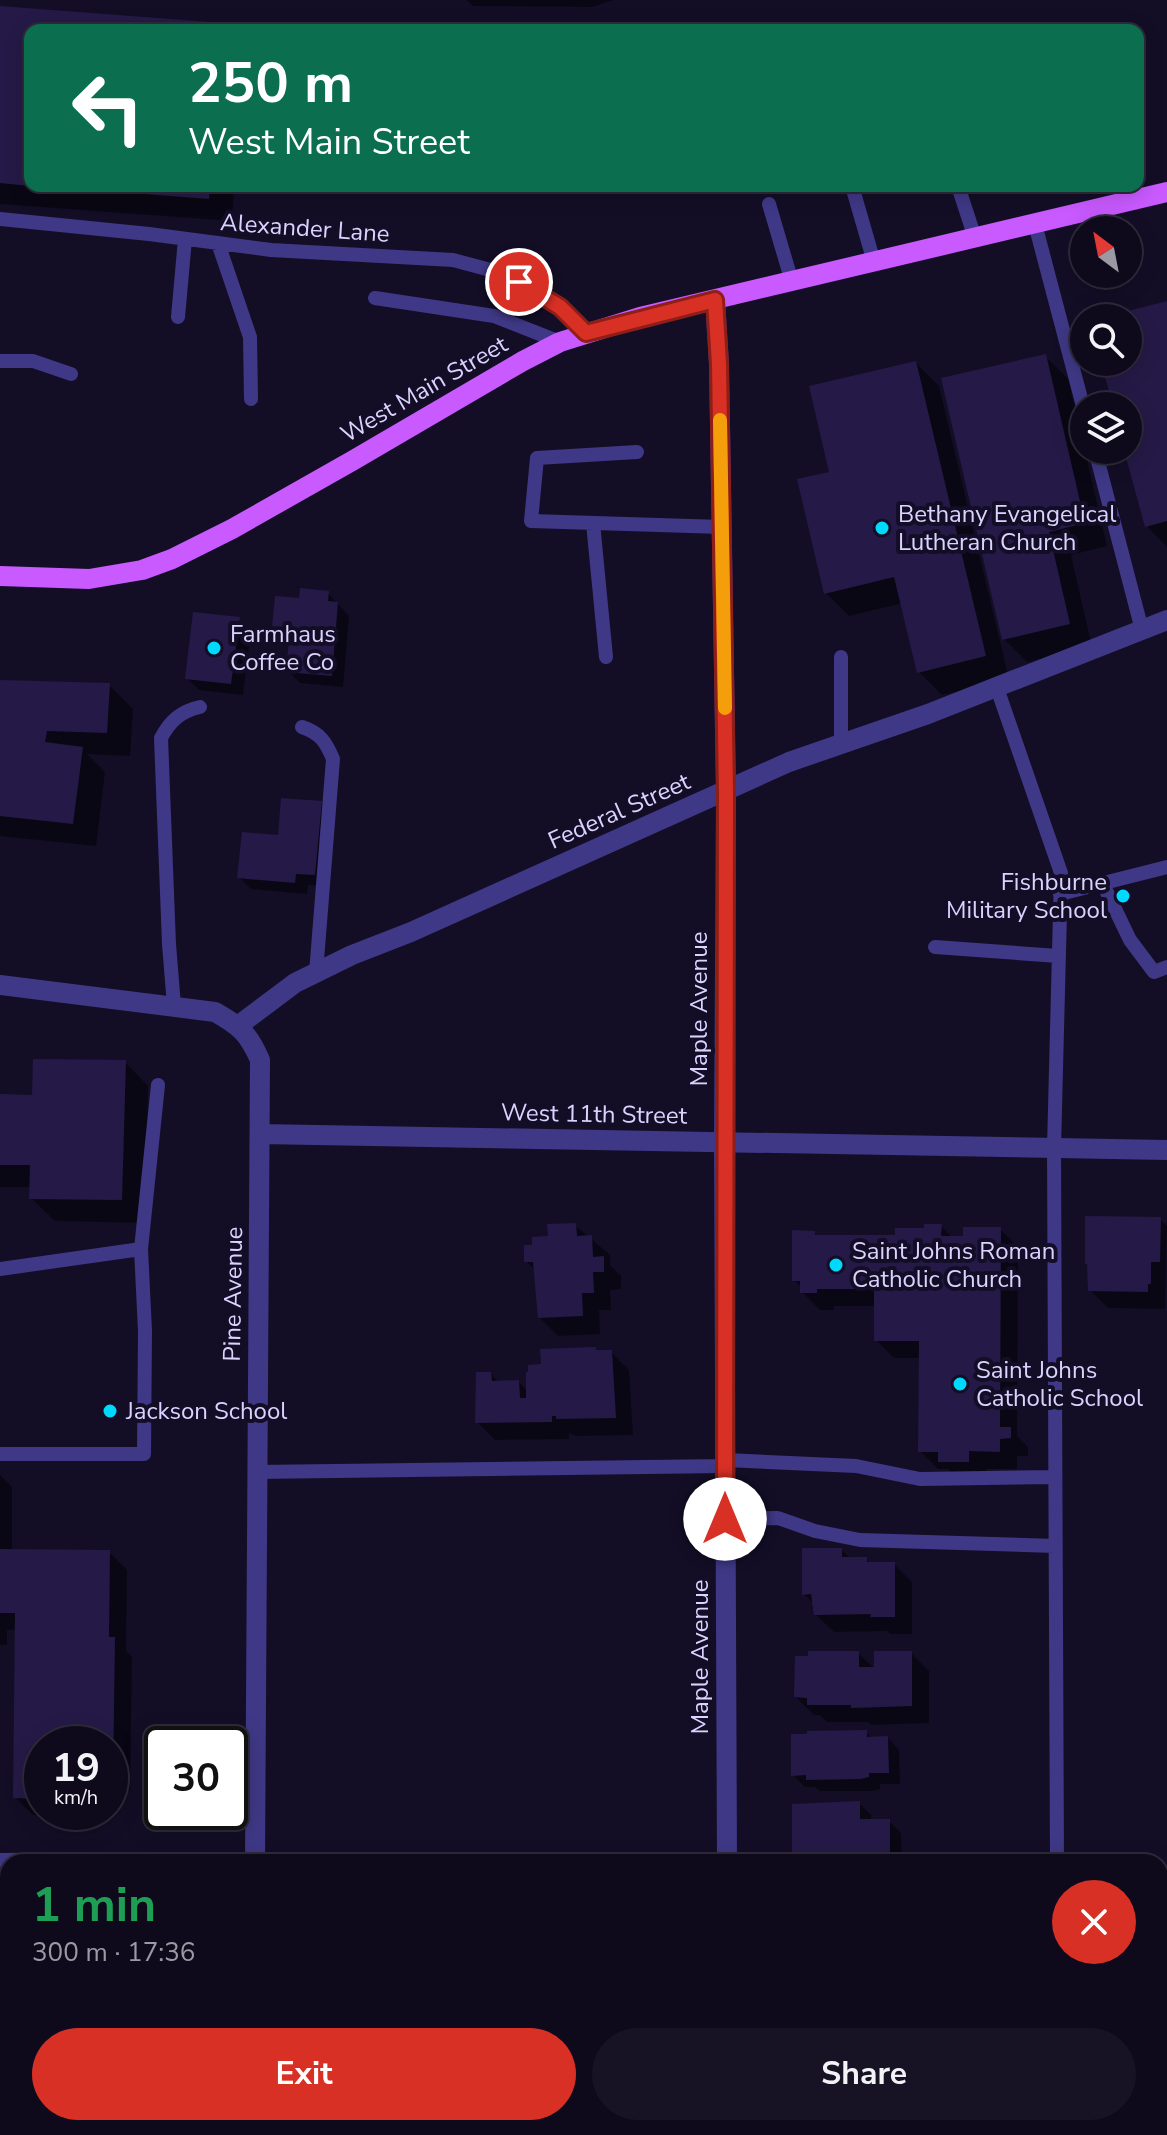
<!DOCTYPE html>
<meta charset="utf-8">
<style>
body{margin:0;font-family:"Nunito Sans",sans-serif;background:#171325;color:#f1f3f6;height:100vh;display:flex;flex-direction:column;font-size:30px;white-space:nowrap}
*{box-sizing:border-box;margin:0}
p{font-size:26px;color:#9b9aa3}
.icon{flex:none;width:44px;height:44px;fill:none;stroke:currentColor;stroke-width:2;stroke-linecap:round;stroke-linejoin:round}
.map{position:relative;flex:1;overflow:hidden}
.sheet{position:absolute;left:0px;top:1854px;width:1168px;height:282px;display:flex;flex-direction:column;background:#0e0a1c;border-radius:24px 24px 0 0;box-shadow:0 4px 20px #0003,0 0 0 2px #2e2b3b}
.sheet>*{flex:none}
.top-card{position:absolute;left:24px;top:24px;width:1120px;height:168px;border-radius:16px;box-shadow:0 4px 20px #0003,0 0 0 2px #2e2b3b;background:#0b6e4f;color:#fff;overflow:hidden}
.needle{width:52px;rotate:328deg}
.buttons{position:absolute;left:1070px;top:216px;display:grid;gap:16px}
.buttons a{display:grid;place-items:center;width:72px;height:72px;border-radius:50%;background:#0e0a1c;box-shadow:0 4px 20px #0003,0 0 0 2px #2e2b3b;font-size:40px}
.speed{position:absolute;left:24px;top:1726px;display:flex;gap:16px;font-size:40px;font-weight:700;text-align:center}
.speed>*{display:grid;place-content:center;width:104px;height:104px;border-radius:50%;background:#0e0a1c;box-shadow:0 4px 20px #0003,0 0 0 2px #2e2b3b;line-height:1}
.speed small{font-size:20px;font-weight:400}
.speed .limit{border:4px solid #111;border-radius:12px;background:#fff;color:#111}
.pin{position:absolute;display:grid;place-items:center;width:68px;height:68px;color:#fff;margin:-34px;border:4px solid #fff;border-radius:50%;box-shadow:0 2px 8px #0007}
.me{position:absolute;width:88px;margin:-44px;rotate:0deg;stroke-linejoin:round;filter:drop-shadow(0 0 6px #0008)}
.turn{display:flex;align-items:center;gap:28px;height:168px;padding:0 32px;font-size:36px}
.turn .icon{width:104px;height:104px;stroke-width:2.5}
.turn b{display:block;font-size:56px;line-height:68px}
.round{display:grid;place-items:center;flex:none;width:84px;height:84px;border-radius:42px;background:#171325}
.summary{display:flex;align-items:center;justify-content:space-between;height:136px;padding:0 32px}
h1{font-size:48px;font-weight:700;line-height:60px;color:#1e9e55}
.action{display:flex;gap:16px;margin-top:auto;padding:16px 32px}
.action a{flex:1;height:92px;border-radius:48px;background:#d93025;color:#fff;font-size:32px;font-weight:700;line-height:92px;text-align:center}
.action a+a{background:#171325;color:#f1f3f6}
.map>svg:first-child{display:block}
.shadow{fill:#0007}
.building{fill:#251a47}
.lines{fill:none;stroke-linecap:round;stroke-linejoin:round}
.service{stroke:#3f3886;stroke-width:14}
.minor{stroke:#3f3886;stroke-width:20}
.tertiary{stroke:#3f3886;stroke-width:20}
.primary{stroke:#c95aff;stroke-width:20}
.route-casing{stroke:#8d1f18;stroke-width:20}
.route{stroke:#d93025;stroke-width:14}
.slow{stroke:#f59e0b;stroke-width:14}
.poi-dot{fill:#00d9fe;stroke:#130e26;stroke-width:3}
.labels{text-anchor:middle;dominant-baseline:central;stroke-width:8;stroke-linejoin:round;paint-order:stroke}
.street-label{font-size:24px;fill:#dad3ff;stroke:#130e26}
.poi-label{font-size:24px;fill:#dad3ff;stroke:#130e26;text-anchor:start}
</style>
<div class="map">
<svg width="1167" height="2135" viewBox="0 0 1167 2135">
<rect width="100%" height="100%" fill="#130e26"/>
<!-- shadow -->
<path class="shadow" d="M467 0H613L592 7 473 6Z
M0 8 222 25 227 30H30V186H234L232 221 0 204Z
M1167 303V547L1147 526 1127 450 1128 406H1115L1103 362H1128V318H1109Z
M1045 356 1068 379 1107 546 1071 555 1092 647 1027 662 1004 639Z
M916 363 939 386 1009 679 942 695 919 672 903 603 849 616 826 593 831 473Z
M328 593 349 616 343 687 300 683 288 671 291 639 286 638 274 626Z
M239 619 251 631 243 695 199 690 187 678Z
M0 682 109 685 133 709 130 756 87 754 105 772 96 846 0 836Z
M321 803 333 815 326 886 308 885 307 894 251 889 239 877 280 837Z
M125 1062 148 1086 145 1223 55 1221 31 1198 32 1187H0V1096L34 1097Z
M1160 1219 1167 1226 1165 1309 1108 1308 1090 1290Z
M575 1225 610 1255V1265L621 1276V1289L610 1290 611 1310H599L600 1334 558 1336 540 1318 535 1270 526 1261 535 1247Z
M941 1226 953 1238H965L1000 1229 1018 1247 1017 1436 1028 1447V1456H1017V1469H986L987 1479H958L948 1469H938L920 1451 921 1358H894L876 1340V1306H834V1310H820L802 1292V1288L794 1280 814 1233 819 1237H897Z
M598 1352H611L629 1370 633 1435 576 1436 569 1433V1439L495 1440 477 1422 491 1374 499 1383 519 1382 528 1392Z
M0 1475 12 1487V1551L109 1552 127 1570 126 1651 132 1657 130 1791H110V1744H42V1812H74V1816L33 1815 15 1797 17 1630H7V1645H0Z
M842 1550 851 1559H866L871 1564H894L912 1582V1634H890L887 1631 834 1632 815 1614 814 1604 804 1594Z
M858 1653 876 1670 911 1653 929 1671V1723L871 1725 868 1722H827L820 1715H814L796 1697Z
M866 1732 873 1739 888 1738 899 1750 900 1784H880V1789L874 1791H820L815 1787H805L793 1775Z
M859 1803 871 1815V1821H889L901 1833 902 1862H803L794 1853Z"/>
<!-- building -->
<path class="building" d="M0 6 223 23 222 30H30V186L0 183Z
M66 186H210L209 199 66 188Z
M1167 301V521L1145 527 1124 450H1128V406H1113L1101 362H1128V318L1105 317Z
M1046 354 1085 523 1049 532 1070 624 1002 640 941 378Z
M916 361 986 656 917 673 894 577 824 594 797 479 829 472 809 386Z
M300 588 329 591 328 601 338 602 332 676 286 672 290 629 272 627 275 596 299 598Z
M193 612 240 617 231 684 185 679Z
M0 680 110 683 107 733 47 731 45 742 83 747 73 824 0 816Z
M281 798 322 801 315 875 296 874 295 883 237 878 242 832 278 835Z
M33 1059 126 1060 122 1200 29 1199 30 1165H0V1094L32 1095Z
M1085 1216 1161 1217 1160 1262H1151V1284H1148V1292L1088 1291 1087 1264H1085Z
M576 1223 577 1236 592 1235 593 1257 604 1256V1272H593L594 1293H582L583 1316 538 1318 533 1262H524V1245H532V1237L548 1236 547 1224Z
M924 1224H942L941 1236H963V1227H1001L1000 1427H1011V1438L1000 1439V1452L969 1451V1462H938V1452H918L919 1341H874V1289H817V1293H800V1281H792V1230L815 1231V1235H895V1228H924Z
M596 1347V1350H612L616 1418 556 1419V1416H552V1422L475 1423 476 1372H491L492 1381 519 1380 520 1398H526V1372H528V1365L541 1364 540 1349Z
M802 1548H842V1557H867V1562H895V1617H870L871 1614 814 1615 811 1594 802 1595Z
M0 1549 110 1550 109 1637H115L113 1774H110V1744H42V1799L13 1798 15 1613H0Z
M808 1651H859V1667H874V1651H912V1706L851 1708V1705H807V1698L794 1697 795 1656H808Z
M867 1730V1737L888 1736 889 1773H869V1777L861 1779 806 1780V1775L791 1776V1734H807V1731Z
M860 1801V1819H890V1857H806V1854H792V1804Z"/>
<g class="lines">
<!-- service -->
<path class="service" d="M852 186 874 262
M958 186 975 238
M769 204 792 282
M0 219 149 234 271 250 453 260 498 272 540 293 560 307 586 333
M1035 224 1084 410
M218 243 250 337 251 399
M375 298 494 316 560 342
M178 317 185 239
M0 361H33L71 374
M1095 450 1142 630
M637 452 537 458 531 521 722 527
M593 523 606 657
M997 688 1061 873 1054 1148 1057 1862
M302 727C320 733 326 742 333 759L316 973
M841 744V657
M1103 884 1130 940 1154 972 1167 967
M1060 894 1167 867
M935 947 1058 956
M174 1006 169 944 161 738C170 721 181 711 200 707
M0 1269 141 1249
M0 1454H144L145 1331 141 1249 158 1085
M725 1460 856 1466 920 1479 1054 1477
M256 1472 725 1466
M725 1519 778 1518 815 1531 860 1540 1055 1546
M0 1860 79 1859
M1062 2128 1063 2135
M738 2135 745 2128"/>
<!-- minor -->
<path class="minor" d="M715 300 719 364 726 792 724 1142 727 1862
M239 1025 295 983 352 955 411 932 789 762 928 714 1167 620
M0 1976H8
M773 2128 781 2135"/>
<!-- tertiary -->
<path class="tertiary" d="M0 985 215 1012C240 1026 248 1033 260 1060L255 1862
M260 1134 1167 1150
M245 2135V2128"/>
<!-- primary -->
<path class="primary" d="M0 576 89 579 142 570 172 559 232 529 352 461 523 361 560 342 640 317 1167 192"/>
</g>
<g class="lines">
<defs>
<path id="route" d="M519 282 560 307 586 333 715 300 719 364 726 792 725 1519"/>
</defs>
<!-- route casing -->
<use href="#route" class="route-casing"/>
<!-- route -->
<use href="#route" class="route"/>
<!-- slow -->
<path class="slow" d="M720 420 725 708"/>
</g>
<!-- markers -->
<g class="poi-dot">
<circle cx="882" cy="528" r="8"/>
<circle cx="214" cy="648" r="8"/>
<circle cx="1123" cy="896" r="8"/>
<circle cx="836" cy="1265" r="8"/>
<circle cx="960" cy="1384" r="8"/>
<circle cx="110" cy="1411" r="8"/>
</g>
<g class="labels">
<!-- street labels -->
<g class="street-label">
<text transform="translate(305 228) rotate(4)">Alexander Lane</text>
<text transform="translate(424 389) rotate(-30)">West Main Street</text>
<text transform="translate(619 811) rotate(-24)">Federal Street</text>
<text transform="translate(699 1009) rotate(-90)">Maple Avenue</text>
<text transform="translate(594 1114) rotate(1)">West 11th Street</text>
<text transform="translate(233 1294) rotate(-89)">Pine Avenue</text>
<text transform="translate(700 1657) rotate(-90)">Maple Avenue</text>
</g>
<!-- poi labels -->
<g class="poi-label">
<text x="898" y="514">Bethany Evangelical<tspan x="898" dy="28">Lutheran Church</tspan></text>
<text x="230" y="634">Farmhaus<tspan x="230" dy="28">Coffee Co</tspan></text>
<text x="1107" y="882" text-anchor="end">Fishburne<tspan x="1107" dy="28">Military School</tspan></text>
<text x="852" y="1251">Saint Johns Roman<tspan x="852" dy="28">Catholic Church</tspan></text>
<text x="976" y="1370">Saint Johns<tspan x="976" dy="28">Catholic School</tspan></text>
<text x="126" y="1411">Jackson School</text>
</g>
</g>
</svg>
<div class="buttons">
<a><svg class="needle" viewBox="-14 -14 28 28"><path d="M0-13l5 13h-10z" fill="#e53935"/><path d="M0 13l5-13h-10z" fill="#9b9aa3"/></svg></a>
<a><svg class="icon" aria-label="search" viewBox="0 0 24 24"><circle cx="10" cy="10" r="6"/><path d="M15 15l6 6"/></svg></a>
<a><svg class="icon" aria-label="layers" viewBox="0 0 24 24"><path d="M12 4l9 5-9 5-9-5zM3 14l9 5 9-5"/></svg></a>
</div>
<div class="speed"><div>19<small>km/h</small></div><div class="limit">30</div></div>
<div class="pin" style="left:519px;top:282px;background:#d93025"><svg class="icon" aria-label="arrive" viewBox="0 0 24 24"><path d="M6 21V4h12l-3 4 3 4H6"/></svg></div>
<svg class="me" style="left:725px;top:1519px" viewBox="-20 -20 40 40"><circle r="19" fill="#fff"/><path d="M0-13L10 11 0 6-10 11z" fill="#d93025"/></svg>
<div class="top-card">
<div class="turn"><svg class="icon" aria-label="left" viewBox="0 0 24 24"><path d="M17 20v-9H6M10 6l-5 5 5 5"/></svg><div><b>250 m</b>West Main Street</div></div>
</div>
<section class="sheet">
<div class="summary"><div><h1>1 min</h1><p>300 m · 17:36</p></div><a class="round" style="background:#d93025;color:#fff"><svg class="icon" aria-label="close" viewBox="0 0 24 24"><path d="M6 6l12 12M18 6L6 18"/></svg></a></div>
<div class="action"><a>Exit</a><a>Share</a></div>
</section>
</div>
